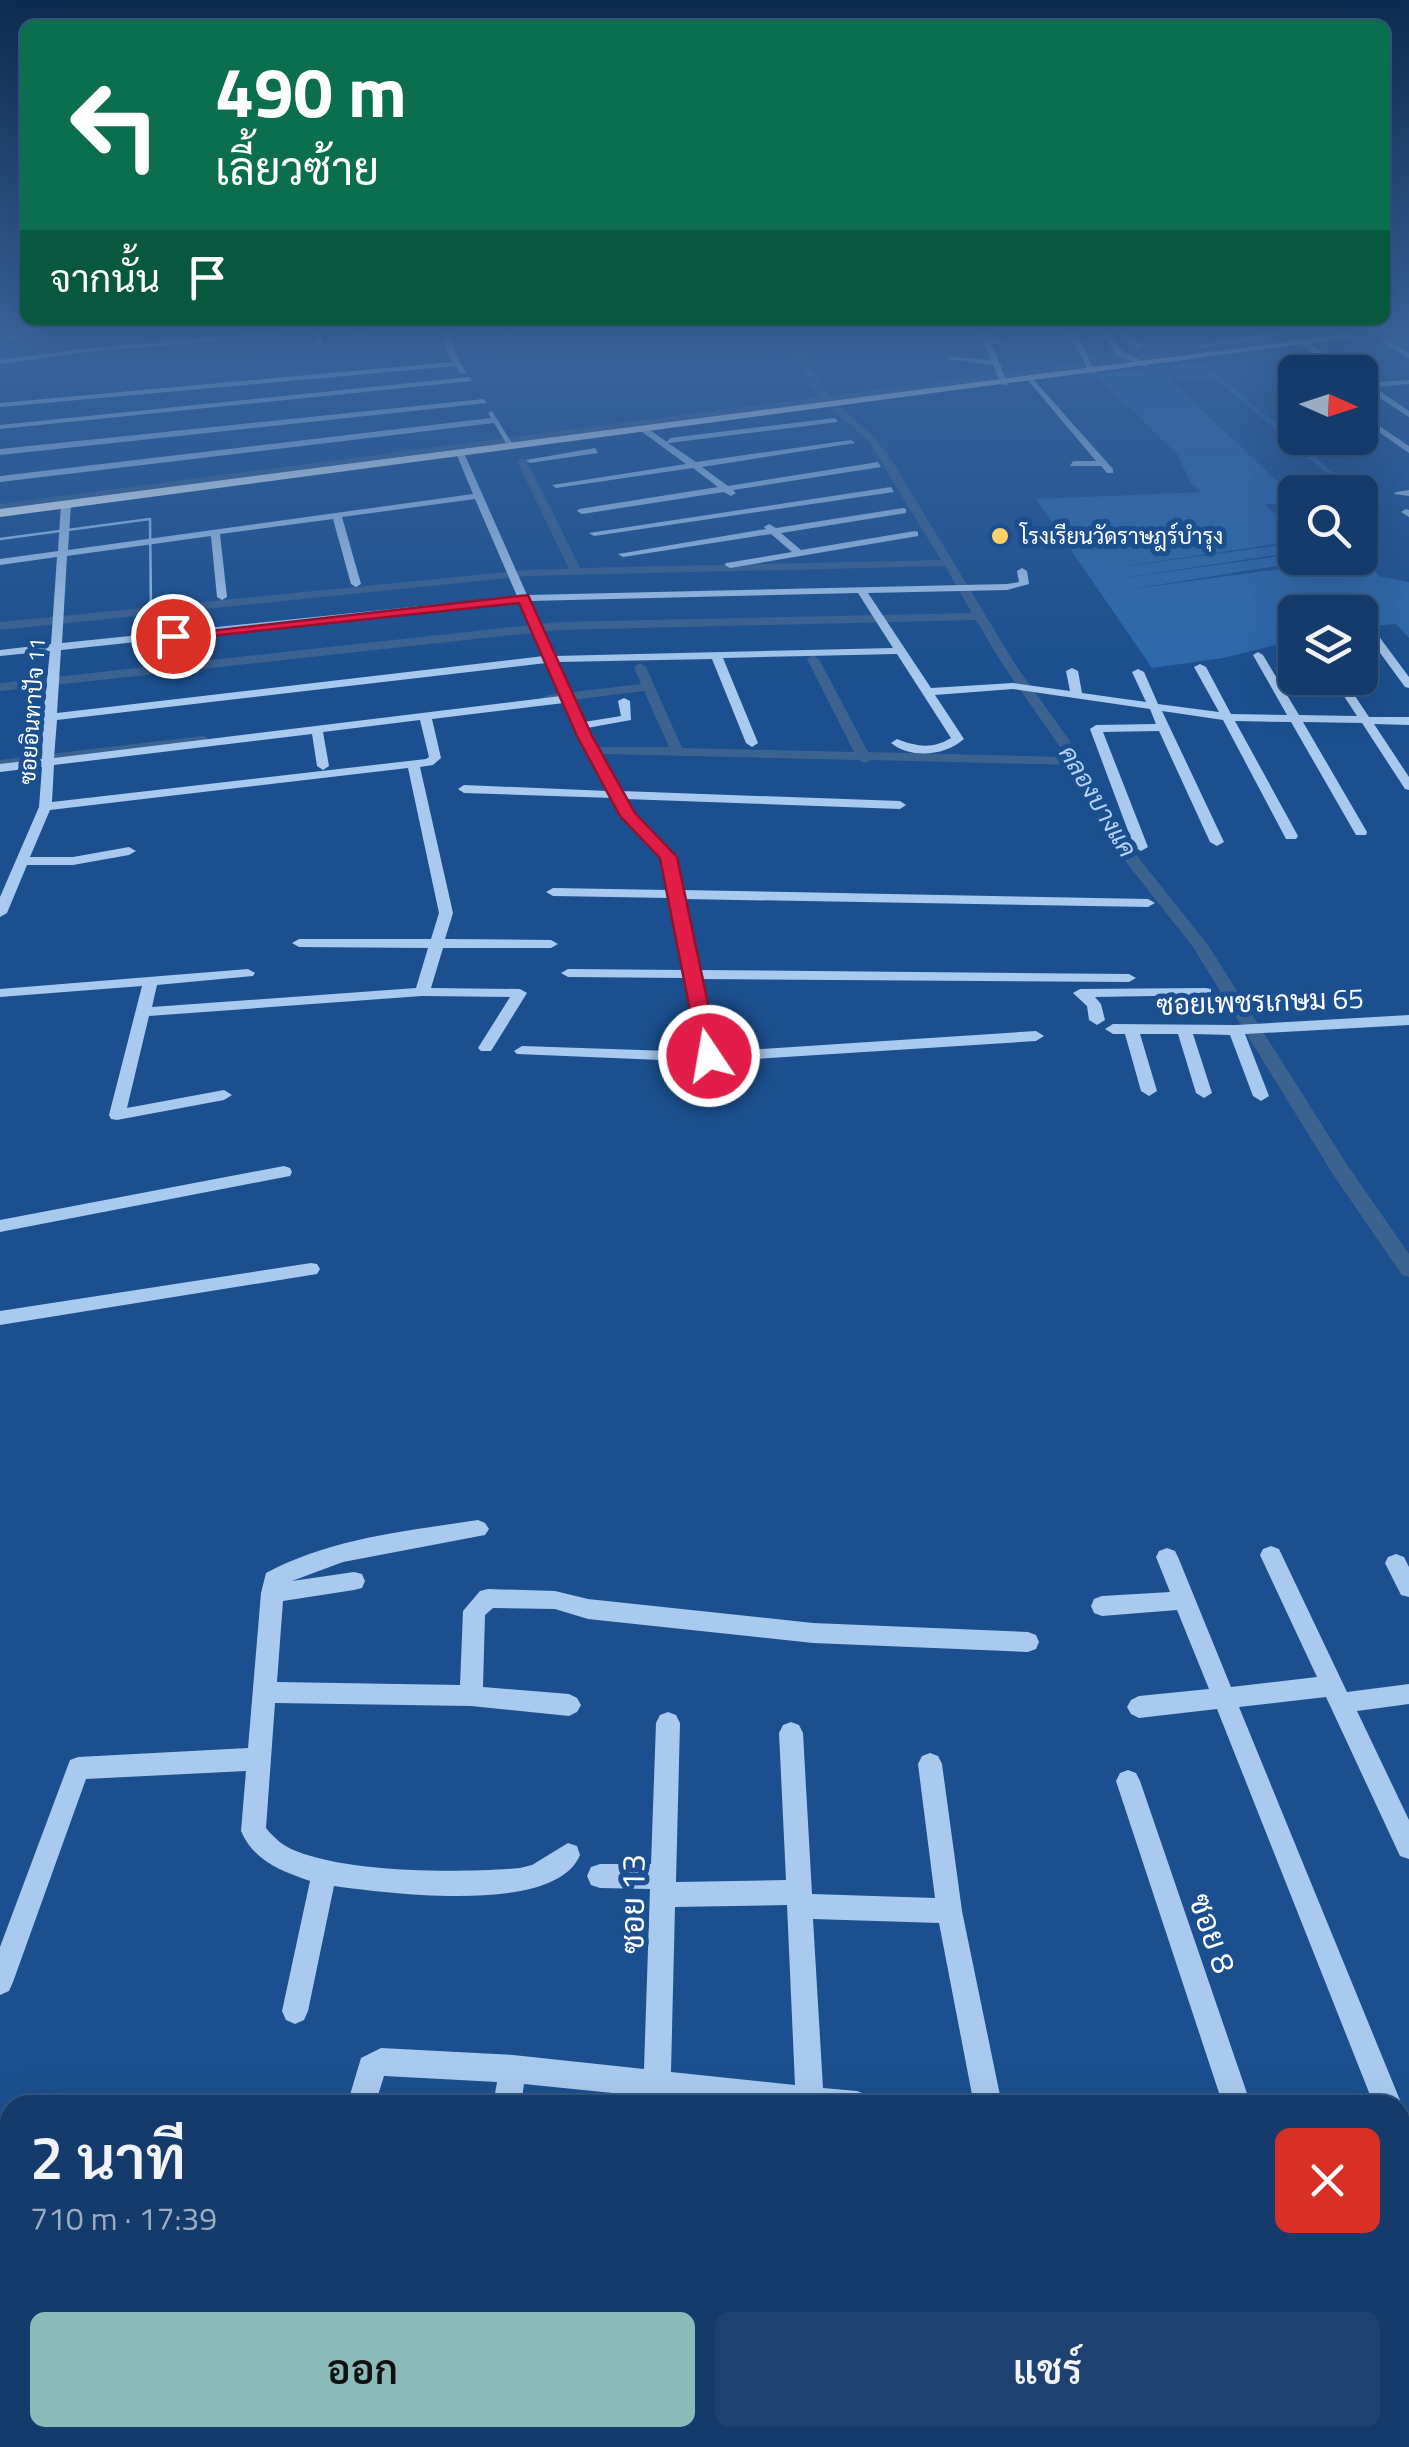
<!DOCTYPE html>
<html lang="th">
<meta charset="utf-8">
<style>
body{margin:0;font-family:"Titillium Web",Sarabun,sans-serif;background:#1d4271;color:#f1f3f6;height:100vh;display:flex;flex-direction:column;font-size:38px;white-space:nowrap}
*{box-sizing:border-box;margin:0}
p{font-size:32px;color:#9dadc1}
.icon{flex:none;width:55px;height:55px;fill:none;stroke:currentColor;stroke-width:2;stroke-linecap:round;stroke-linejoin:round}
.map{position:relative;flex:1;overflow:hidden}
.panel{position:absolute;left:0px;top:2095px;width:1410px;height:352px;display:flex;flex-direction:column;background:#143b6b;border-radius:30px 30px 0 0;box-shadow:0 10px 40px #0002,0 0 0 2px #33557e}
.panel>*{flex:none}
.banner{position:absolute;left:20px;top:20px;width:1370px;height:305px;border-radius:15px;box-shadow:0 10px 40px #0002,0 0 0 2px #33557e;background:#0b6e4f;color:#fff;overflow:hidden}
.needle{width:65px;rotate:93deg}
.controls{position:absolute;left:1278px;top:355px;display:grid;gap:20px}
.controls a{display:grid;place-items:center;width:100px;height:100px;border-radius:15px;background:#143b6b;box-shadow:0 10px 40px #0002,0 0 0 2px #33557e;font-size:50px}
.pin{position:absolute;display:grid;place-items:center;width:85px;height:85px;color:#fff;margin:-42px;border:5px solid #fff;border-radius:50%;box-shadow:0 2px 10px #0007}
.me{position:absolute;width:110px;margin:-55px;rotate:348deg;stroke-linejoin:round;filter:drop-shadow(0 0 8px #0008)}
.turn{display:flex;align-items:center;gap:35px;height:210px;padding:0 30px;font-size:45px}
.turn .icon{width:130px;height:130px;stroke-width:2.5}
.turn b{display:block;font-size:70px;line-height:85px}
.then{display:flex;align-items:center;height:95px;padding:0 30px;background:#0003;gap:20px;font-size:38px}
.round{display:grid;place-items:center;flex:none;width:105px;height:105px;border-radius:15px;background:#1d4271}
.head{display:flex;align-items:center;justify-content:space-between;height:170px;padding:0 30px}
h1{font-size:60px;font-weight:600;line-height:75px}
.action{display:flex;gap:20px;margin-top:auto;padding:20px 30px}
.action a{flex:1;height:115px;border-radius:15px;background:#8bbbb9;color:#111;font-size:40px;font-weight:600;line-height:115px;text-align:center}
.action a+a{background:#1d4271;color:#f1f3f6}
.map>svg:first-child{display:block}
.green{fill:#2e69ad}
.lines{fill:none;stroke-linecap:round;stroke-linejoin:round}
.stream{stroke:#9cc4f0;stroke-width:2.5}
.canal{fill:#3c6290;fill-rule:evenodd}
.minor{fill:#a9c9ee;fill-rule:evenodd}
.major{fill:#f0f6ff;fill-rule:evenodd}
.route{fill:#e11d48;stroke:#92132f;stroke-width:2.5}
.poi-dot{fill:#ffd166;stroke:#1b4f8f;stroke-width:4}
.labels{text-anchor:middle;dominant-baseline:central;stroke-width:10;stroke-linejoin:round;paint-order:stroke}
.far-poi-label{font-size:22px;fill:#fff;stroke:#1b4f8f;text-anchor:start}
.far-street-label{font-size:22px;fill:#fff;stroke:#1b4f8f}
.far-water-label{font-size:25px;font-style:italic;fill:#b5d3f5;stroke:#1b4f8f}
.street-label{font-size:28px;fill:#fff;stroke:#1b4f8f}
.near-street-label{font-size:32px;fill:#fff;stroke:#1b4f8f}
</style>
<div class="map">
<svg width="1409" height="2447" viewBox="0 0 1409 2447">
<rect width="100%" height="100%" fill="#1b4f8f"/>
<!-- green -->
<path class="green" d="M1202 361 1356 492H1349L1215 378H1168L1295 498V513L1287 509 1285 502 1265 505 1295 530V541L1100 570 1295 543V552L1109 580 1295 554 1328 558 1125 590 1360 558 1379 576 1409 582V638L1396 624 1360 627V612H1295V640L1223 658 1152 668 1036 499 1202 492 1190 482 1178 455 1095 375Z"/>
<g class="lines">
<!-- stream -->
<path class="stream" d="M0 539 150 519 151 610"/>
<!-- canal -->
<path class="canal" d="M780 335H788L829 396 1300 335H1325L834 401 875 438 894 464 1015 664 1084 761 1130 847 1208 945 1348 1166 1409 1254V1277L1402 1275 1334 1176 1193 947 1115 848 1072 765 871 760 865 763 859 760 603 754 598 753V747H669L644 691 548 703 541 699 548 695 641 684 634 667 640 663 646 667 682 748 854 752 807 659 813 655 819 659 868 752 1067 757 1003 665 976 620 559 630 0 691V683L559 622 972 613 945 566 528 576 0 630V622L528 570 569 569 517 461 522 458 527 461 580 568 941 560 869 442 824 402 0 510V504L820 397Z
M202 736 207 737V743L0 768V760Z"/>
<!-- minor -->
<path class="minor" d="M48 335 45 337 0 341V337Z
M249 335H283L88 352 0 364V360L88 348Z
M313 335H321L322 344H316Z
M358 335H366L367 338 360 340Z
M445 335H453L454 351 466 373H460L456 366 0 407V403L453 362 446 351Z
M980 335H988L990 340H1018L992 344 1008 385H1002L993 365 946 359 950 357 991 360Z
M1070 335H1078L1096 374 1089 372Z
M1103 335H1110L1122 351 1146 363V367L1116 355Z
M1118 335H1127L1144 346 1137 348Z
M1264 335H1285L1200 348 1196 346Z
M1372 335H1380L1409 353V358Z
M1304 341H1307L1352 372H1344L1301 345Z
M469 377 472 381 0 429V425Z
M1026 378H1032L1113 469V473H1107L1101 466H1070L1073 461H1096Z
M1360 379 1367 383 1409 380V384L1374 387 1409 411V417L1360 385Z
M484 399 487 403 0 455V449Z
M492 411 515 448H509L494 423 0 482V476L491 418 488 413Z
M1360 413 1409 446V453L1360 419Z
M835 418 838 422 668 443 696 462 851 440 855 443 702 467 728 486 878 462 881 467 733 490 736 493 731 496 724 492 582 514 577 511 579 509 718 487 693 468 556 488 552 485 686 464 641 431 644 426 667 442 670 438Z
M595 448 598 453 530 463 526 460Z
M460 450 464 453 527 595 1007 584 1019 582 1017 571 1022 568 1027 571 1029 584 1007 590 868 593 931 688 1013 683 1070 691 1066 671 1072 668 1078 671 1082 693 1146 702 1132 672 1138 669 1144 672 1158 704 1219 712 1194 667 1200 664 1206 667 1231 714 1287 715 1253 655 1258 652 1263 655 1299 715 1357 716 1332 678H1343L1369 717H1409V725L1374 724 1409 777V790L1405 789 1362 723 1303 722 1367 832 1366 835H1356L1291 722 1235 721 1298 836 1296 839H1286L1223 720 1162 711 1224 842 1217 846 1210 842 1159 731 1103 732 1148 847 1141 851 1134 847 1090 729 1096 725 1156 724 1150 709 1013 689 935 695 964 739C945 756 911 759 891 743L897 739C917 747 933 749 951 738L897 654 723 658 758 743 752 747 746 743 712 659 557 662 584 722 621 716 618 701 624 698 630 701 631 720 587 728 621 791 900 801 906 805 900 809 625 799 636 818 675 857 682 890 1148 899 1155 903 1148 907 683 899 698 970 1129 974 1136 978 1129 982 700 979 716 1052 1036 1031 1044 1036 1036 1041 709 1062 517 1054 514 1051 522 1046 700 1052 686 978 568 977 561 973 568 969 684 970 670 898 553 896 546 892 553 888 668 890 662 858 626 823 613 798 464 793 458 789 464 785 608 791 578 736 564 703 432 719 441 758 433 765 420 767 453 913 445 939 551 940 558 944 551 948H443L431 988 520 989 527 993 491 1051H481L478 1048 510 997 422 996 149 1016 127 1108 224 1090 232 1095 224 1100 117 1120 111 1119 109 1115 142 986 0 997V989L248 969 255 973 253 976 157 985 152 1007 416 988 428 948 299 947 292 943 299 939H431L439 913 408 768 50 810 30 857H73L129 847 136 851 129 855 73 865H27L7 913 0 917V897L39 807 42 767 0 772V764L42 759 43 717 50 651 0 656V650L51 644 57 557 0 565V559L58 551 61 504 66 501 71 504 68 550 473 494 456 453ZM475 499 517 596 62 643 67 556 211 536 217 597 222 600 227 597 220 534 333 519 351 584 356 587 361 584 342 517ZM858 593 893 648 554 656 530 601ZM520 601 544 656 57 713 61 650ZM546 663 561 696 54 758 57 720ZM420 720 429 757 426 759 52 802 54 765 312 734 317 766 323 770 329 766 323 732Z
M891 487 894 492 594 536 589 533Z
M1409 490V496L1394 494 1396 492Z
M903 508 906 509V513L781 533 801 550 915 531 918 532V536L730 568 725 565 726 563 792 552 771 534 623 557 618 554 766 529 764 527 769 524 776 528Z
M1406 509 1409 510V517L1401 512Z
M1364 627H1372L1409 677V688L1405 687 1364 631Z
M1206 988 1211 989V995L1095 997 1101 1004 1105 1020 1097 1025 1089 1020 1087 1006 1073 993 1080 989Z
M1409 1015V1025L1245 1034 1269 1096 1261 1101 1253 1096 1230 1035 1193 1034 1212 1093 1204 1098 1196 1093 1178 1034H1140L1157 1091 1149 1096 1141 1091 1125 1034H1113L1105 1029 1113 1024 1236 1025Z
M284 1166 290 1168 292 1172 290 1176 0 1232V1220Z
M311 1263 317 1264 320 1269 317 1274 0 1325V1311Z
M478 1520 485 1523 489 1529 485 1535 343 1562 292 1581 354 1572 362 1574 365 1581 362 1588 354 1590 283 1601 277 1682 460 1685 463 1611 480 1591 488 1589 555 1591 588 1599 813 1623 1028 1632 1036 1635 1039 1642 1036 1649 1028 1652 813 1643 588 1619 555 1609 493 1608 485 1615 483 1687 569 1694 577 1698 581 1705 577 1712 569 1716 471 1706 275 1703 266 1828C274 1838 283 1846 296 1851 350 1873 461 1873 520 1868L532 1865 568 1843 577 1846 580 1855C555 1916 387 1893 334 1886L308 2011 304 2020 295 2024 286 2020 282 2011 310 1881C281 1871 253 1860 241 1831L246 1771 86 1779 13 1982 9 1991 0 1995V1947L70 1760 78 1757 248 1748 261 1593 266 1573C331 1538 407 1531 478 1520Z
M1271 1546 1279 1549 1347 1692 1409 1684V1704L1357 1711 1409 1820V1859L1400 1856 1326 1697 1239 1707 1402 2105 1400 2109V2105H1374L1217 1709 1139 1718 1131 1714 1127 1707 1131 1700 1139 1696 1209 1689 1177 1610 1102 1616 1094 1613 1091 1606 1094 1599 1102 1596 1170 1592 1156 1557 1159 1551 1167 1548 1175 1551 1178 1557 1231 1687 1317 1677 1260 1555 1263 1549Z
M1396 1554 1404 1557 1409 1567V1597L1401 1595 1385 1563 1388 1557Z
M668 1712 676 1715 680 1723 676 1882 786 1880 779 1733 783 1725 791 1722 799 1725 803 1733 812 1894 935 1898 918 1764 922 1756 930 1753 938 1756 942 1764 962 1911 1002 2105H974L939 1923 813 1919 823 2088 857 2091 867 2095 871 2105H726L670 2099V2105H642V2096L524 2084 521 2105H493L497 2082 384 2076 375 2105H347L361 2058 381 2048 513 2055 644 2069 650 1889 600 1888 591 1885 587 1876 591 1867 600 1864H651L656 1723 660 1715ZM787 1905 795 2085 671 2072 675 1907Z
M1128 1770 1136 1773 1140 1781 1251 2105H1223L1116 1781 1120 1773Z
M1400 2120 1409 2124V2170L1400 2166Z
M0 2189 10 2190V2218L0 2217Z
M1400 2302H1409V2332H1400Z
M1400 2345 1409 2346V2376L1400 2375Z"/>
<!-- major -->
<path class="major" d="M1340 335H1371L0 517V509Z"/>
</g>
<!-- sky -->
<linearGradient id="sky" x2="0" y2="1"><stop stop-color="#0f2b4f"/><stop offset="0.49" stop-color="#39639b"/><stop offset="1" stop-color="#39639b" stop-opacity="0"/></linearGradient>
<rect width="1409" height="678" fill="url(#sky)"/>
<!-- route -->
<path class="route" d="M528 595 592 736 635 813 677 857 719 1056 716 1061H702L699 1056 660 858 620 816 577 736 519 603 173 640 166 636Z"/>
<!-- markers -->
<circle class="poi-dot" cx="1000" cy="536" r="10"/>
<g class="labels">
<!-- far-poi labels -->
<g class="far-poi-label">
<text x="1020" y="536">โรงเรียนวัดราษฎร์บำรุง</text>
</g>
<!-- far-street labels -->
<g class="far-street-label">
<text transform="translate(32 711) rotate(-86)">ซอยอินทาปัจ 11</text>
</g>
<!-- far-water labels -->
<g class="far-water-label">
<text transform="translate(1098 801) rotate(59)">คลองบางแค</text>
</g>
<!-- street labels -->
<g class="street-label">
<text transform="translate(1260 1001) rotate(-2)">ซอยเพชรเกษม 65</text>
</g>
<!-- near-street labels -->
<g class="near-street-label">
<text transform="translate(632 1904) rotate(-89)">ซอย 13</text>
<text transform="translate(1213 1933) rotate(71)">ซอย 8</text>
</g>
</g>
</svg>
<div class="controls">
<a><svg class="needle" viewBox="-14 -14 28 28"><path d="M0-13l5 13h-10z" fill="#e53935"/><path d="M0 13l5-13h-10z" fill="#9dadc1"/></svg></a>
<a><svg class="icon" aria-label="search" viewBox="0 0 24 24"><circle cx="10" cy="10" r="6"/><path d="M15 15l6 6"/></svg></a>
<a><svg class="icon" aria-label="layers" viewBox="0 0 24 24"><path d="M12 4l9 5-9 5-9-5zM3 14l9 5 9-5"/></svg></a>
</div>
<div class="pin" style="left:173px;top:636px;background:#d93025"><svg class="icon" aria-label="arrive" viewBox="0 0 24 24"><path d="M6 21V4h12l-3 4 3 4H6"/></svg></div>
<svg class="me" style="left:709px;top:1056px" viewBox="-20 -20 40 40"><circle r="17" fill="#e11d48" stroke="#fff" stroke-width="3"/><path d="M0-11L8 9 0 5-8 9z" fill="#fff"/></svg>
<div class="banner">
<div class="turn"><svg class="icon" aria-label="left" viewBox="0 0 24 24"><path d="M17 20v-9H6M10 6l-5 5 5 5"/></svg><div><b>490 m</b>เลี้ยวซ้าย</div></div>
<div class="then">จากนั้น<svg class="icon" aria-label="arrive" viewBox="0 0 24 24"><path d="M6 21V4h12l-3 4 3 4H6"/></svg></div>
</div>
<section class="panel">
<div class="head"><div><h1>2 นาที</h1><p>710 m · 17:39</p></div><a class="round" style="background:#d93025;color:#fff"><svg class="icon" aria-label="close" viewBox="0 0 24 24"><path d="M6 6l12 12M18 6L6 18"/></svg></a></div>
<div class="action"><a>ออก</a><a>แชร์</a></div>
</section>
</div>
